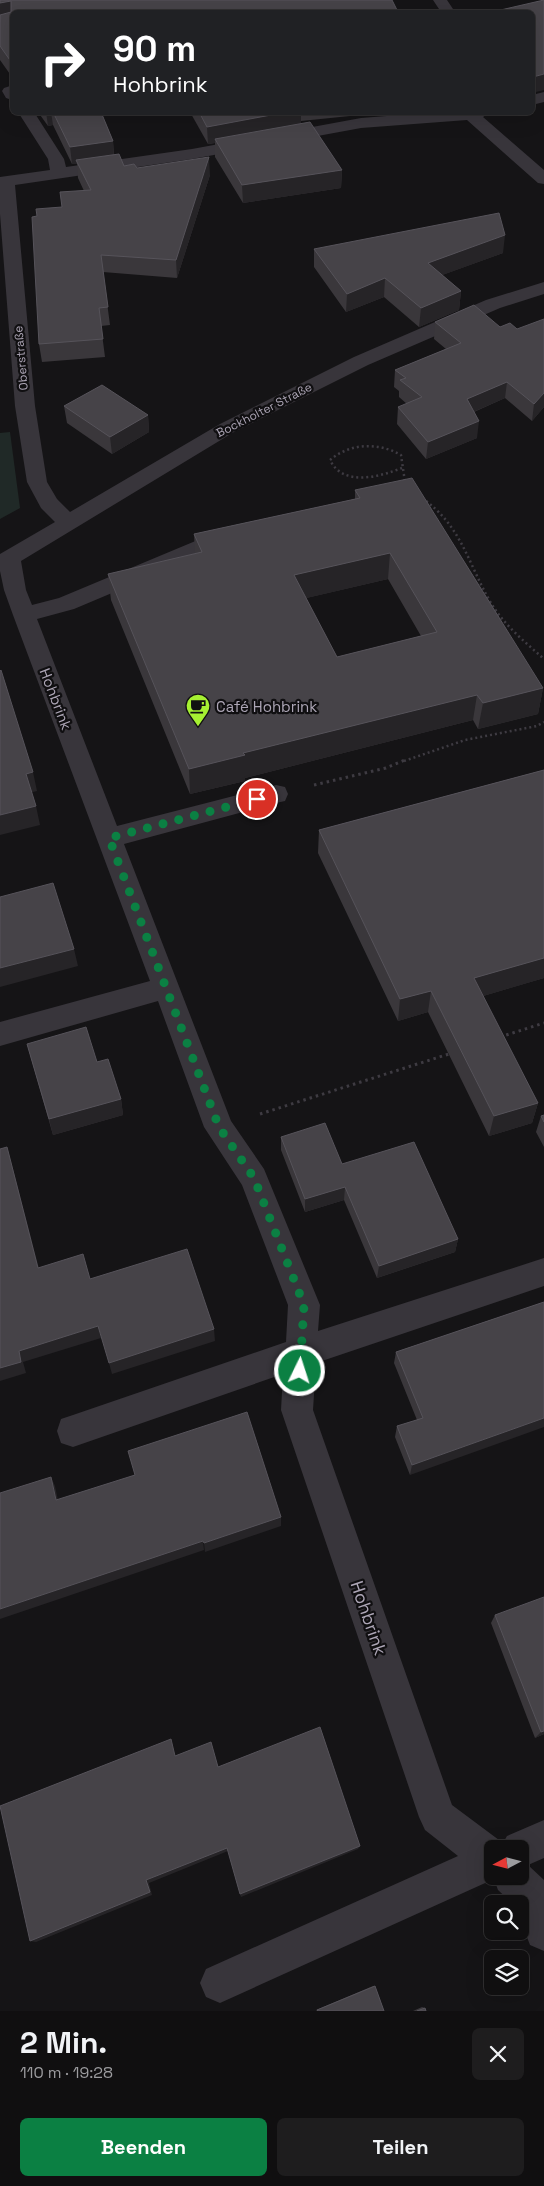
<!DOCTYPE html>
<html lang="de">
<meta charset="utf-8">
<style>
body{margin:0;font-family:"Space Grotesk",sans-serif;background:#1e1d1e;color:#f1f3f6;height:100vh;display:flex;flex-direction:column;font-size:19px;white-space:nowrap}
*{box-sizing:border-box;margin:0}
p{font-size:16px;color:#9c9c9f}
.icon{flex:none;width:28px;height:28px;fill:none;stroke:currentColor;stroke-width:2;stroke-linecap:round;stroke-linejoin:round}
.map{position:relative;height:2011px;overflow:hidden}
.details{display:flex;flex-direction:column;background:#100f10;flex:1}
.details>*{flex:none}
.top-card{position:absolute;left:10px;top:10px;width:525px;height:105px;border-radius:8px;box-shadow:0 5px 20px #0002,0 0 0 1px #302f30;background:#202124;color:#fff;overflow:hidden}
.needle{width:32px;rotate:263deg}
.fabs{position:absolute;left:484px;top:1840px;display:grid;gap:10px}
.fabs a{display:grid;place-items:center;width:45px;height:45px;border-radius:8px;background:#100f10;box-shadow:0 5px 20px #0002,0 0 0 1px #302f30;font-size:25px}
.pin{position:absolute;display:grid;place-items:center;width:42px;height:42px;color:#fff;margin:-21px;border:2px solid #fff;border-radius:50%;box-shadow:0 1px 5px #0007}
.me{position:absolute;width:55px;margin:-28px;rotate:4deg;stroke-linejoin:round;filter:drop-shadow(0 0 4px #0008)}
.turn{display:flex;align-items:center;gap:18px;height:105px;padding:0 20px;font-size:22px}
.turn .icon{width:65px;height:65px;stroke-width:2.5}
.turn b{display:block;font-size:35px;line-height:42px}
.round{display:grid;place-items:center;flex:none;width:52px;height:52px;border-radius:8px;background:#1e1d1e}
.headline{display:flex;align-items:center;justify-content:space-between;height:85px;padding:0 20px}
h1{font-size:30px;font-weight:700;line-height:38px}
.action{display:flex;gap:10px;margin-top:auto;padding:10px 20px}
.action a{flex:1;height:58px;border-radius:8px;background:#0b8043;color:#fff;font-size:20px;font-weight:700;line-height:58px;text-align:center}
.action a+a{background:#1e1d1e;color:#f1f3f6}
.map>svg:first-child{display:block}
.green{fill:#202927}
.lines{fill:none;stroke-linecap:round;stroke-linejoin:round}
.path-far1{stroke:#3e3b42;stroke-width:2.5;stroke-dasharray:2 3;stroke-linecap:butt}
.path{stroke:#3e3b42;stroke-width:3;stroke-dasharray:2.5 4;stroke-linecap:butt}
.minor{fill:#38353b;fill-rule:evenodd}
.wall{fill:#3a373b;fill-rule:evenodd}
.shaded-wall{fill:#262427}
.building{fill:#464348;stroke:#56535a;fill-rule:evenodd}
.route{stroke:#0b8043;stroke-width:9;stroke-dasharray:0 16.2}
.labels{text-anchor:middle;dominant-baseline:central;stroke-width:4.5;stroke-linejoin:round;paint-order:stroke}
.far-street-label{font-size:12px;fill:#ada6b6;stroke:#100f11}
.street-label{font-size:15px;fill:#ada6b6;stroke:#100f11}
.poi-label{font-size:15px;fill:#ada6b6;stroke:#100f11;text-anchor:start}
.near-street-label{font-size:18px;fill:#ada6b6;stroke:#100f11}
</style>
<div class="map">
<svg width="544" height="2011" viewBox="0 0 544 2011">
<rect width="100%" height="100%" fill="#151416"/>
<!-- green -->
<path class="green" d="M10 432 20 508 0 519V433Z"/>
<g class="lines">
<!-- path-far1 -->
<path class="path-far1" d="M402 468C379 477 343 487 330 460 350 443 378 442 401 455L405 482
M422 498C462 526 468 564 491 603 504 625 525 642 544 659
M404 761 465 740 537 726 544 722"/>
<!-- path -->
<path class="path" d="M314 785 386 768 407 759
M500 1037 544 1023
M260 1114 452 1053"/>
<!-- minor -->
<path class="minor" d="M433 0H447L455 12H441Z
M10 86 12 87V100L6 98 2 91 4 88Z
M544 92V102L532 105V95Z
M18 112H34L64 159 66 167 192 149 361 118 438 112H490L483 117 544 170V184L538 183 467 120 361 128 192 159 15 185 35 406 47 482 57 499 70 512 220 424 354 357 486 300 544 282V294L500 308 368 365 234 432 21 561 26 590 32 605 59 598 217 532 225 530 233 532 236 537 233 542 74 609 37 619 117 826 276 785 285 787 288 794 285 801 276 803 124 844 231 1121 264 1169 320 1305 318 1331 544 1258V1286L316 1363 313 1410 452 1805 503 1843 507 1836 544 1820V1858L528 1865 544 1880V1951L530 1945 520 1919V1904H513L498 1890 494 1879 220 2003 206 1997 200 1983 206 1969 458 1856 425 1830 419 1817 281 1410 283 1374 73 1447 61 1443 57 1431 61 1419 73 1415 286 1342 288 1305 242 1185 204 1127 158 1001 0 1046V1022L150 981 13 615 4 590 0 571V554L55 522 41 508 27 482 15 406 0 214V177L50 170 48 159ZM492 1849H520V1876H492Z"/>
</g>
<!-- wall -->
<path class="wall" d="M0 0 12 12V77L0 60Z
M38 112H101L113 141 114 155 124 166 137 168 210 175 177 278 103 272 110 325 101 326 105 357 42 362 39 344 37 216 62 207 84 191 78 178 77 164H72L53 125 48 126Z
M190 112H389L301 121V123L342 170 341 188 243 203 215 157V143L208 144Z
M314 249 503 253 442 275 461 291 459 310 419 327 384 297 346 312 314 267Z
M435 322 544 407 532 421 505 398 474 412 477 438 426 459 397 424 398 407 407 404 399 397V391L394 387 395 370 446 349 434 339Z
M64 406 148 415 149 432 112 454 67 423Z
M355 490 543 688 538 714 478 729 473 720 245 778V781L190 794 111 600 108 574 195 554 194 534 355 499ZM388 579 421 636 337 657 306 598Z
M544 770V978L483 996 538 1103 532 1123 489 1136 428 1012 398 1021 318 853 319 830Z
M27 1044 121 1099 123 1115 53 1135Z
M544 1115V1147L536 1132 541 1116Z
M281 1137 342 1164 458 1239 455 1252 377 1278 344 1200 305 1212 281 1150Z
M544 1302 410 1475 395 1437 397 1426 417 1420 394 1363 396 1352Z
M495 1615 544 1734 535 1738 491 1623Z
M373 1986H375L384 2011H317L316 2010Z
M422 2007 425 2008 426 2011H413Z"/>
<!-- shaded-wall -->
<path class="shaded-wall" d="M11 1 13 12 0 20V3Z
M544 74V90L532 93 533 77Z
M46 112H51L53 125 48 126Z
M287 112H301V127L215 139V143L208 144 207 127Z
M113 141 114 158 76 160 77 164H72L70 147Z
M209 157 210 175 177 278 176 260Z
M342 170 341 188 243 203 242 185Z
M505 235 503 253 426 281 428 263Z
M385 278 384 297 346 312 347 294Z
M461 291 459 310 419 327 421 308Z
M507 382 505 398 464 416 467 399Z
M544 393V407L532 421 534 404Z
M148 415 149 432 112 454 110 437Z
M479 421 477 438 426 459 428 442Z
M390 553 388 579 294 601V575Z
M543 688 538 714 478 729 483 703Z
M477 695 473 720 245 778V781L190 794 189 769 243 753Z
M33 772 37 791 29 793 26 774Z
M36 806 40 825 0 835V815Z
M74 949 78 966 0 987V968Z
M544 958V978L470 1000 474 978Z
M431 991 428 1012 398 1021 400 999Z
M121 1099 123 1115 53 1135 49 1119Z
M538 1103 532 1123 489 1136 494 1116Z
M7 1147 11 1161 42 1280 38 1268Z
M345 1187 344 1200 305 1212V1199Z
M458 1239 455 1252 377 1278 379 1266Z
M98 1326 101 1338 23 1362 26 1373 0 1381V1368L19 1351Z
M214 1329 215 1341 112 1374 109 1363Z
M544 1418V1427L410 1475 412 1465Z
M51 1477 55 1486 60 1510 56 1500Z
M281 1517V1526L205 1552 204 1543Z
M203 1541 204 1550 0 1619V1609Z
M544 1731V1734L535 1738 541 1732Z
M360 1846 358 1849 241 1897 240 1894Z
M227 1848 228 1851 149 1883 152 1895 36 1942 30 1941 146 1880Z"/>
<!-- building -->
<path class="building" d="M0 0H392L398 12H12V63L0 46V15L11 12V1L0 3Z
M544 0V74L533 77 532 81V12H492Z
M53 112H101L113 141 70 147Z
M199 112H287L207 127Z
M310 122 342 170 242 185 215 139Z
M119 154 124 166 134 164 137 168 209 157 176 260 101 255 108 307 99 308 103 339 39 344 32 217 37 216 36 209 62 207 60 192 91 190 76 160Z
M499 213 505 235 428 263 461 291 421 308 385 278 347 294 314 249Z
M474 305 500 327 510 323 517 329 544 319V393L534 404 507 382 467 399 479 421 428 442 398 407 422 397 400 380 406 378 395 370 461 343 435 322Z
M102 385 148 415 110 437 64 406Z
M412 478 543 688 483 703 477 695 243 753 245 755 189 769 108 574 202 552 194 534 360 498 355 490ZM390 553 437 632 337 657 294 575Z
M1 670 33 772 26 774 36 806 0 815V671Z
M544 770V958L474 978 538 1103 494 1116 431 991 400 999 319 830Z
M53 883 74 949 0 968V897Z
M86 1027 97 1062 108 1059 121 1099 49 1119 27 1044Z
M544 1115V1122L541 1116Z
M325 1123 342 1164 414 1142 458 1239 379 1266 345 1187 305 1199 281 1137Z
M7 1147 38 1268 83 1254 90 1279 187 1249 214 1329 109 1363 98 1326 19 1351 21 1362 0 1368V1149Z
M544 1302V1418L412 1465 397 1426 423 1418 396 1352Z
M247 1412 281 1517 204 1543 203 1541 0 1609V1493L51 1477 56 1500 135 1475 128 1451Z
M544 1597V1731L541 1732 495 1615Z
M320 1727 360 1846 240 1894 227 1848 146 1880 150 1892 30 1941 0 1806 171 1739 175 1756 211 1742 218 1767Z
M375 1986 384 2011H318L317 2010Z
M425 2008 426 2011H417Z"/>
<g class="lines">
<!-- route -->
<path class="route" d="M257 799 109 838 219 1127 254 1178 304 1305 300 1371"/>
</g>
<!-- icons -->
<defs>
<symbol id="cafe-pin" viewBox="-11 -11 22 30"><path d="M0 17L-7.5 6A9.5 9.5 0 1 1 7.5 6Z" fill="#a6f032" stroke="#100f11"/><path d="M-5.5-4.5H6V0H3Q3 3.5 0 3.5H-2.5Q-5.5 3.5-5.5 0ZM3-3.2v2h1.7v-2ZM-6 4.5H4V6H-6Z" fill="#111"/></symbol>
</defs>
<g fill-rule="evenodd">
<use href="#cafe-pin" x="184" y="692" width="28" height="38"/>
</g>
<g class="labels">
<!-- far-street labels -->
<g class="far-street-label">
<text transform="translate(21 358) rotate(-95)">Oberstraße</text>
<text transform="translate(264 410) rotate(-27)">Bockholter Straße</text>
</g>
<!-- street labels -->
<g class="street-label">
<text transform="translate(56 699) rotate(69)">Hohbrink</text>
</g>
<!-- poi labels -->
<g class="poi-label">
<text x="216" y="706">Café Hohbrink</text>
</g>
<!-- near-street labels -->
<g class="near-street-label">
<text transform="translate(369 1618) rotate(71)">Hohbrink</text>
</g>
</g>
</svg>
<div class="fabs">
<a><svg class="needle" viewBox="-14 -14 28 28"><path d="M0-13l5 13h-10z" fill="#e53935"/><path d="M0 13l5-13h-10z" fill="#9c9c9f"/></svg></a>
<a><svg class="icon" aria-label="search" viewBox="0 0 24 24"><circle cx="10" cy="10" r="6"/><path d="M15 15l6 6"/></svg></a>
<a><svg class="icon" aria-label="layers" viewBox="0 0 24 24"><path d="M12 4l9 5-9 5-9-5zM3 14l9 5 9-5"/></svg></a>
</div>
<div class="pin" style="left:257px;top:799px;background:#d93025"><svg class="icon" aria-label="arrive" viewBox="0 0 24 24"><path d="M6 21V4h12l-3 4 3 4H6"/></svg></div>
<svg class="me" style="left:300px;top:1371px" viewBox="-20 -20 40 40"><circle r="17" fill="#0b8043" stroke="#fff" stroke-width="3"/><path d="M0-11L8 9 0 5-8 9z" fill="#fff"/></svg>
<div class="top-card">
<div class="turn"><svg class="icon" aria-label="right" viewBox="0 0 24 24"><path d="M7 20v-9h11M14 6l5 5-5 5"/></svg><div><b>90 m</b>Hohbrink</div></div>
</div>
</div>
<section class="details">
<div class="headline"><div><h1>2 Min.</h1><p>110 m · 19:28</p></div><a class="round"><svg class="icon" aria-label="close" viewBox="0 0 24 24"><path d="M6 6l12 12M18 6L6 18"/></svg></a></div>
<div class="action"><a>Beenden</a><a>Teilen</a></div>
</section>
